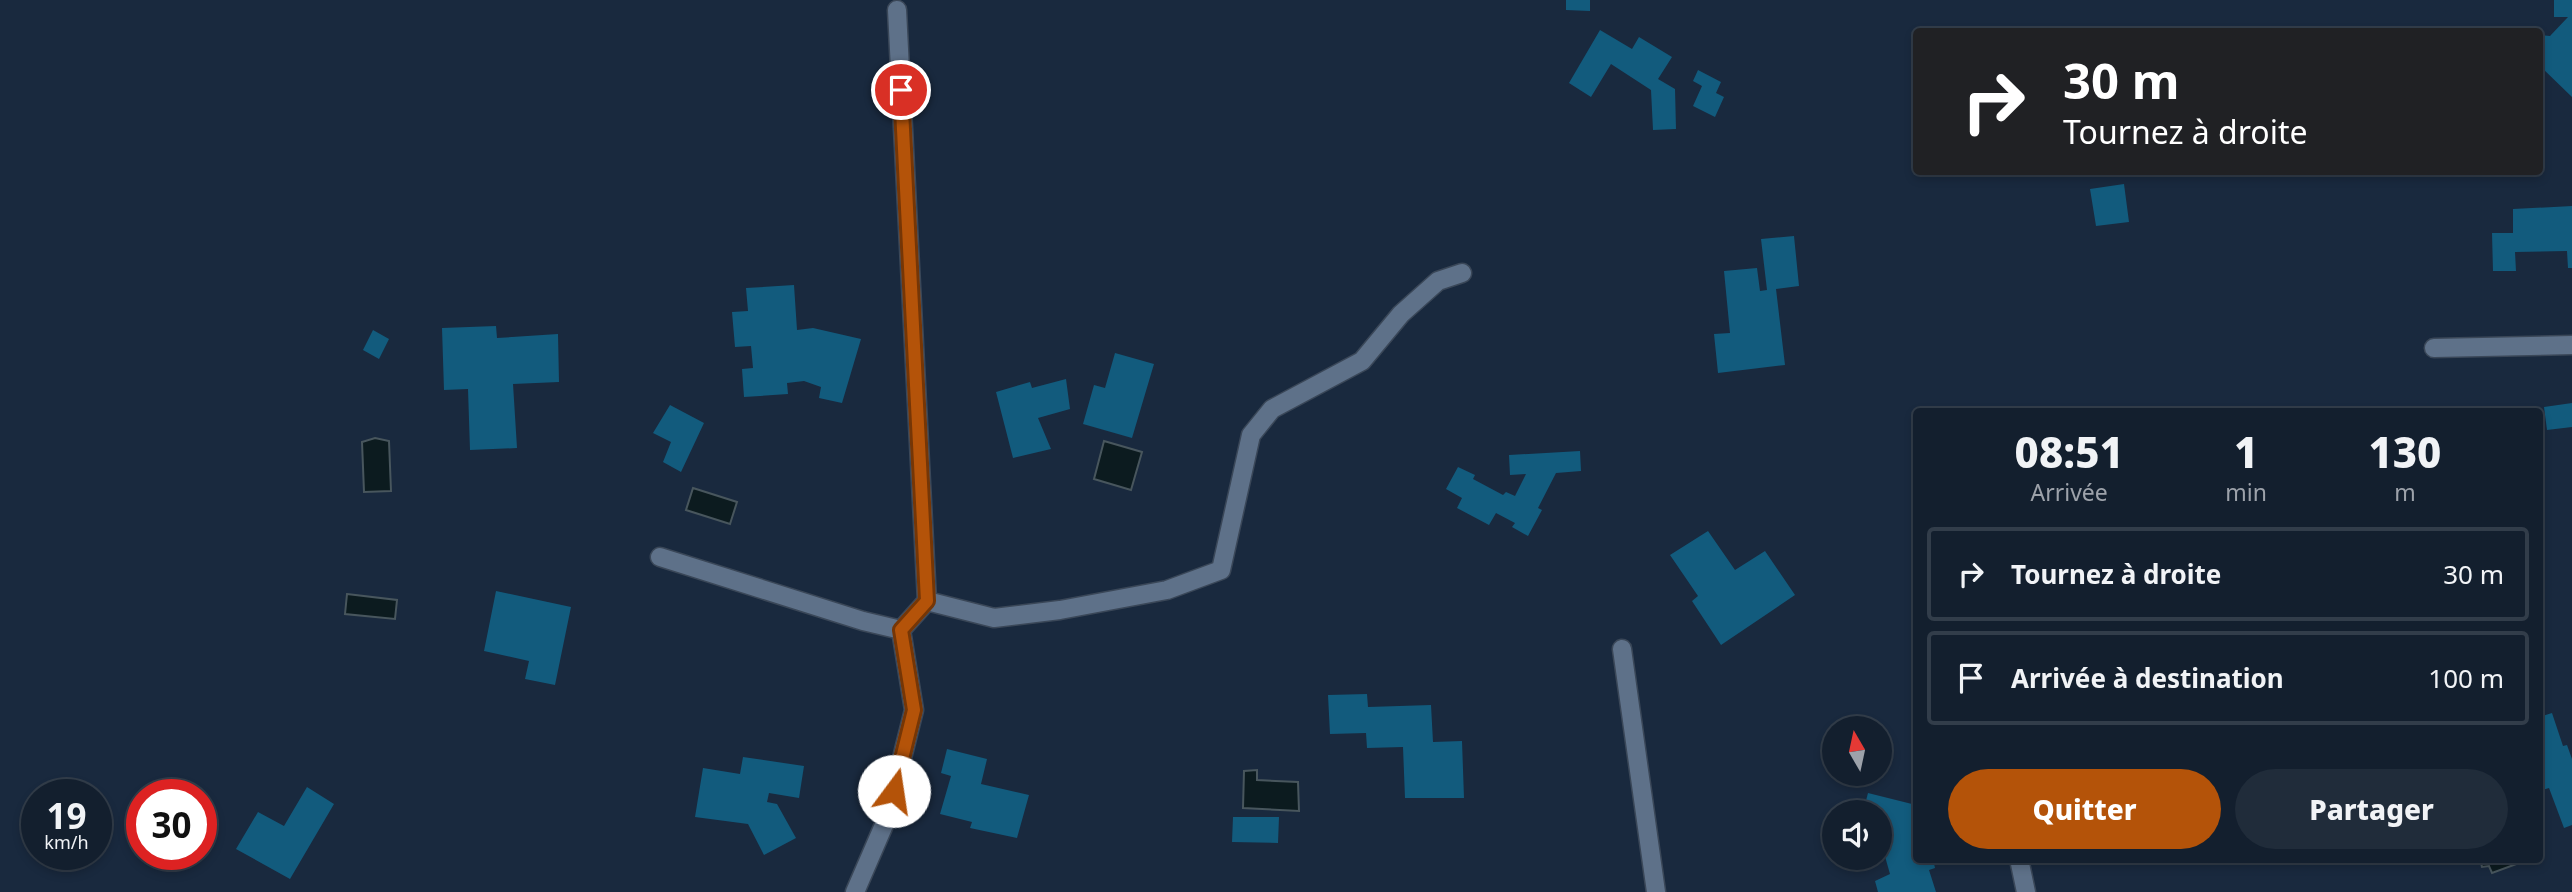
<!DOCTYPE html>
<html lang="fr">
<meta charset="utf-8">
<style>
body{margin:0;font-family:"Noto Sans",sans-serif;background:#202c3a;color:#f1f3f6;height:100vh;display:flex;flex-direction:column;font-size:26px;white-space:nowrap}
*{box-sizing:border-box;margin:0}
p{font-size:23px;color:#9da2aa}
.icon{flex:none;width:38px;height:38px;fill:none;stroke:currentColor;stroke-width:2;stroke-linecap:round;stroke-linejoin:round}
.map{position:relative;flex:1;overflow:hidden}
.details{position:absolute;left:1913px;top:408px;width:630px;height:455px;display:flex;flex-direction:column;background:#131f2e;border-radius:7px;box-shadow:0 4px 10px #0003,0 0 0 2px #323d4a}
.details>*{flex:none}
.guide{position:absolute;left:1913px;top:28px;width:630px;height:147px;border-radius:7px;box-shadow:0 4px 10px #0003,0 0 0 2px #323d4a;background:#202124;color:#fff;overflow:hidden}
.needle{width:46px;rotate:351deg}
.controls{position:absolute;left:1822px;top:716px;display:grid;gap:14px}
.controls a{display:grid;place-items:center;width:70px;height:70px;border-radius:50%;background:#131f2e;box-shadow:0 4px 10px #0003,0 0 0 2px #323d4a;font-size:35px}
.speed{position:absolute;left:21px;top:779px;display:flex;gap:14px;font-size:35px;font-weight:700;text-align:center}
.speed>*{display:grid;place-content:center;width:91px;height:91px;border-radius:50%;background:#131f2e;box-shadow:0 4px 10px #0003,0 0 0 2px #323d4a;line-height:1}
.speed small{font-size:18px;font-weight:400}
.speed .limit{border:10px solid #d22;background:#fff;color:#111}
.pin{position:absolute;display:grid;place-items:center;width:60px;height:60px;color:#fff;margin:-30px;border:4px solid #fff;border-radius:50%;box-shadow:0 2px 7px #0007}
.me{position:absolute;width:77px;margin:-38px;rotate:14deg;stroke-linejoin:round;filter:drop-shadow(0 0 5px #0008)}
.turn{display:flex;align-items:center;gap:24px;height:147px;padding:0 35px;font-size:32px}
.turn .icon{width:91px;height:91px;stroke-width:2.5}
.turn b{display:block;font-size:49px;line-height:60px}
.eta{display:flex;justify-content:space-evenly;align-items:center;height:119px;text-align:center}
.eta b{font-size:42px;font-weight:800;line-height:49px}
.button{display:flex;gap:14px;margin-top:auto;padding:14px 35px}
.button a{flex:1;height:80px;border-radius:42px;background:#b45309;color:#fff;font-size:28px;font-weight:800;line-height:80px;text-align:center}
.button a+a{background:#202c3a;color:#f1f3f6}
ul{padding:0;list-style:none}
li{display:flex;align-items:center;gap:21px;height:94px;margin:0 14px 10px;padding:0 21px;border:4px solid #323d4a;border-radius:7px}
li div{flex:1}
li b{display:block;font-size:26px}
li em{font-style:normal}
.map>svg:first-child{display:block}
.water{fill:#0c1b1f;stroke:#48565d;stroke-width:2}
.building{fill:#125b7d}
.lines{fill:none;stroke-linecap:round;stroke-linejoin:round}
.minor-casing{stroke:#3a4758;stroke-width:21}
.minor{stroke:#5e7189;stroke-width:18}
.route-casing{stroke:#753606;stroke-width:18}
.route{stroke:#b45309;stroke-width:12}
</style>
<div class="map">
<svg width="2572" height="892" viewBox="0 0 2572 892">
<rect width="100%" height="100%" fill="#19293e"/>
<!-- water -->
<path class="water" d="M375 438 389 441 391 491 364 492 362 442Z
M1104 441 1142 452 1131 490 1094 479Z
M693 488 737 502 730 524 686 510Z
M347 594 397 600 395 619 345 614Z
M1257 770V780L1298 782 1299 811 1243 808 1244 771Z
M2480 859H2530L2492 873 2489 866 2482 867Z"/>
<!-- building -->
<path class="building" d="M1566 0H1590V11L1566 10Z
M2554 0H2572V97L2539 65V35L2550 36 2568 17H2554Z
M1600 30 1632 49 1639 37 1672 57 1658 79 1675 89 1676 129 1653 130 1651 90 1611 64 1591 97 1569 83Z
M1698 70 1721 82 1716 93 1724 97 1715 117 1693 106 1702 86 1693 81Z
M2124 184 2129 222 2096 226 2090 189Z
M2572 206V268H2568L2567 251 2515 252 2516 271H2493L2492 233H2513V209Z
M1794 236 1799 286 1776 289 1785 365 1718 373 1714 334 1730 333 1724 271 1757 268 1760 291 1767 290 1761 239Z
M794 285 797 330 813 328 861 339 842 403 819 398 821 387 804 381 787 383 788 394 744 397 742 369 753 368 751 346 735 347 732 312 748 311 746 288Z
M496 326 497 338 558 334 559 382 513 384 517 448 470 450 468 389 444 390 442 328Z
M373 330 389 339 379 359 363 350Z
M1115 353 1154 364 1132 438 1083 424 1094 385 1105 388Z
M1066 379 1070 409 1038 418 1051 449 1013 458 996 392 1030 382 1032 388Z
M2572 403V427L2547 430 2544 407Z
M670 405 704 423 681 472 663 462 671 442 653 433Z
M1580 451 1581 471 1556 473 1538 508 1542 510 1528 536 1512 527 1515 523 1496 513 1489 525 1457 508 1462 498 1446 489 1458 467 1475 475 1473 479 1503 495 1506 492 1515 496 1526 474 1510 475 1509 455Z
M1708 531 1735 570 1765 551 1795 595 1721 645 1692 601 1698 596 1670 555Z
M496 591 571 607 555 685 525 679 529 661 484 651Z
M1367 694 1368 707 1431 705 1433 742 1462 741 1464 798H1405L1403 747 1367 748 1366 733 1330 734 1328 695Z
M2552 713 2563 746 2567 745 2572 759V825L2564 828 2549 788 2539 791V717Z
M947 749 987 759 981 784 1029 795 1017 838 970 828 972 822 940 814 951 776 941 773Z
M743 757 804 766 799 798 769 793 767 802 777 804 796 838 764 855 748 824 695 817 703 768 740 774Z
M307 787 334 804 290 879 236 849 258 812 284 826Z
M1868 793 1916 805V859H1933L1935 868 1929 870 1936 892H1878L1875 881 1890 874 1880 839V812H1863Z
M1233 817H1279L1278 843 1232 842Z"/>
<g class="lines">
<defs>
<path id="minor" d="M897 10 927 601
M2434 348 2572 345
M660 557 863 621 901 630
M901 630 927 601 994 618 1060 610 1167 590 1221 570 1251 435 1272 409 1362 361 1401 314 1438 281 1462 273
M1622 649 1656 892
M2019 859 2026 892
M855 892 887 818 914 710 901 630"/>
</defs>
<!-- minor casing -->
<use href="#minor" class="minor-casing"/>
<!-- minor -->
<use href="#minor" class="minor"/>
</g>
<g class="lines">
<defs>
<path id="route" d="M894 791 914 710 901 630 927 601 901 90"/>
</defs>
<!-- route casing -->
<use href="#route" class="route-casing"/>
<!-- route -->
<use href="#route" class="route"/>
</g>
</svg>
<div class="controls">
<a><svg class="needle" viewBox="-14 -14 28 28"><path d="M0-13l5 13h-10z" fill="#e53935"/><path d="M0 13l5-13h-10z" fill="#9da2aa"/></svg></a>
<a><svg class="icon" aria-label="sound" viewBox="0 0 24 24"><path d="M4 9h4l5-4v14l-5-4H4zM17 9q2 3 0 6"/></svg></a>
</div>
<div class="speed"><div>19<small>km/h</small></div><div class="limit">30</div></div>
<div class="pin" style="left:901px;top:90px;background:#d93025"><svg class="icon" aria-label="arrive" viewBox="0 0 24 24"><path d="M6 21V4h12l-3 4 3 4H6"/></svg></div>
<svg class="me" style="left:894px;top:791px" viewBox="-20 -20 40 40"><circle r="19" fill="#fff"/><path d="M0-13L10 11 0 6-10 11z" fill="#b45309"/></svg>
<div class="guide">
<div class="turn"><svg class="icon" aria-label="right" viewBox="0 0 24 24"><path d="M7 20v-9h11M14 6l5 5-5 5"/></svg><div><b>30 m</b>Tournez à droite</div></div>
</div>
<section class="details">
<div class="eta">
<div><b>08:51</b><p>Arrivée</p></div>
<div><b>1</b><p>min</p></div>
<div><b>130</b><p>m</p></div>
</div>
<ul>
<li><svg class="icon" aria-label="right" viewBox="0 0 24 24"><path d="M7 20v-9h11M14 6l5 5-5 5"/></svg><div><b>Tournez à droite</b></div><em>30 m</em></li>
<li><svg class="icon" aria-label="arrive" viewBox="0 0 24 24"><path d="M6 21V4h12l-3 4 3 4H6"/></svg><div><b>Arrivée à destination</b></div><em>100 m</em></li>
</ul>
<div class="button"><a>Quitter</a><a>Partager</a></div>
</section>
</div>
